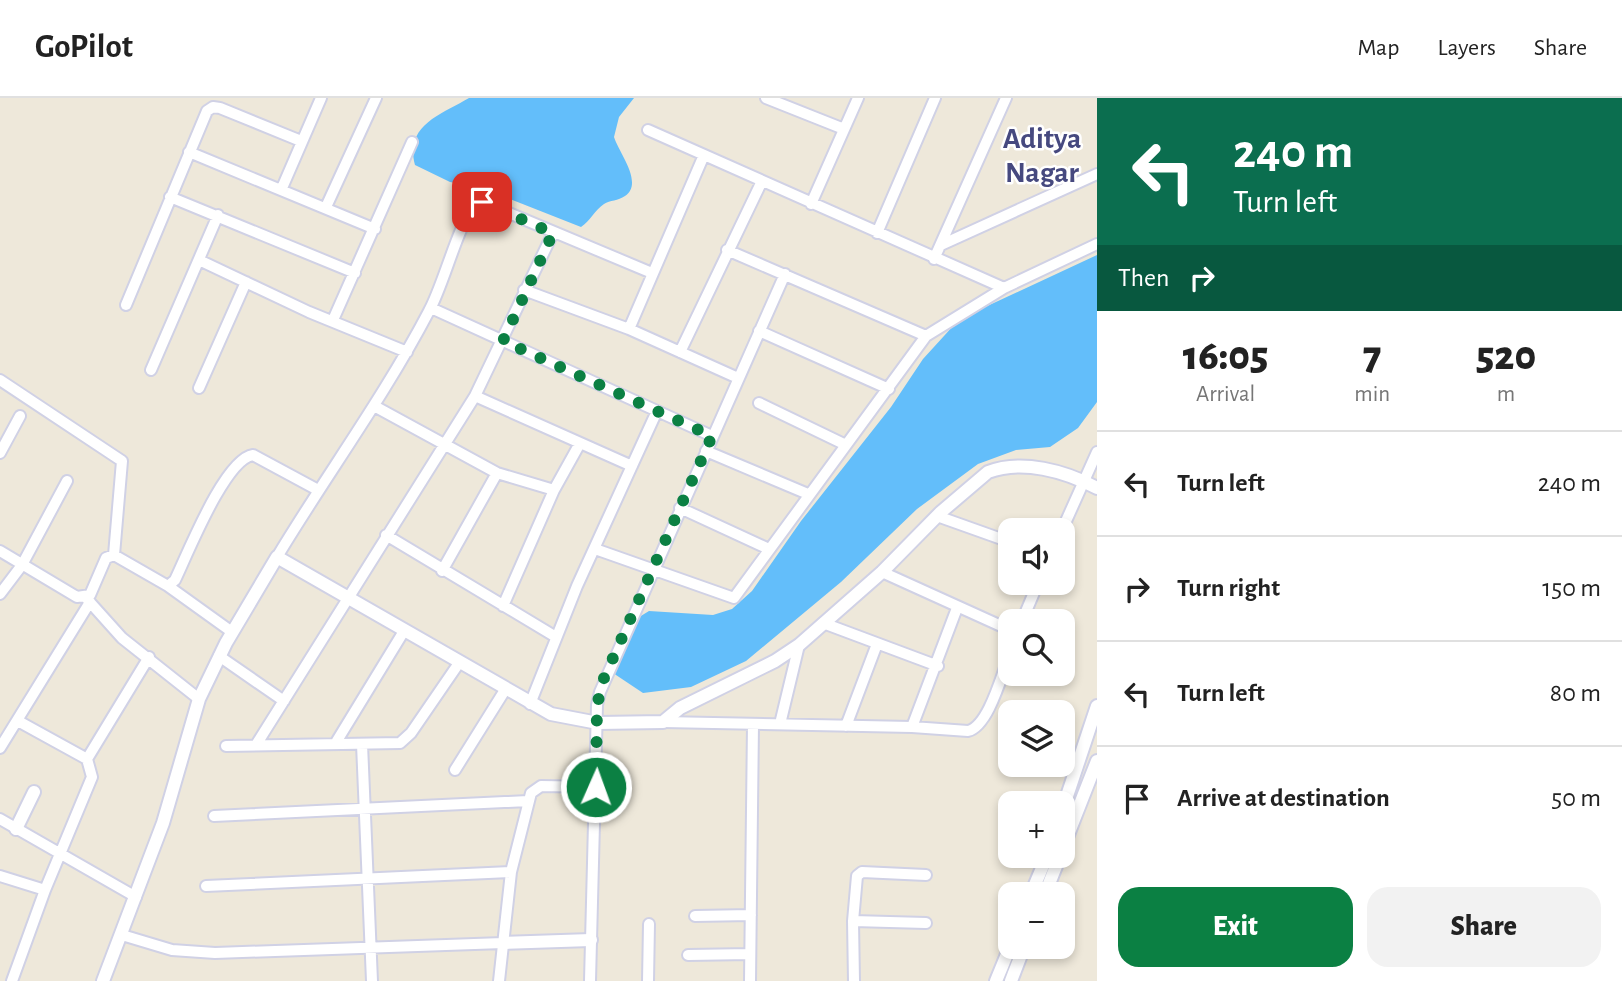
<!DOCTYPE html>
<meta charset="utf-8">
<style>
body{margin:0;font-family:"Alegreya Sans",sans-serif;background:#f2f2f2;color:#222;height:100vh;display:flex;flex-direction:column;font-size:26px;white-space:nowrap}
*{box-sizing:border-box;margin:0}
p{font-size:23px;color:#767676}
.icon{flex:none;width:38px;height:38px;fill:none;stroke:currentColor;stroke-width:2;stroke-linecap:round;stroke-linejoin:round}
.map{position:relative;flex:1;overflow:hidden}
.details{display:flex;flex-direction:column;background:#fff;width:525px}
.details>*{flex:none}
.hud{background:#0b6e4f;color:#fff;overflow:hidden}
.tools{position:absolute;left:998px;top:420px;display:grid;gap:14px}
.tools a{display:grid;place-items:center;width:77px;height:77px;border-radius:14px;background:#fff;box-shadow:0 4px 10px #0003;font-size:35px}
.pin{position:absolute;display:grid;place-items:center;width:60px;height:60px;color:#fff;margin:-30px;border-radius:14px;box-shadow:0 4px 10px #0006}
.me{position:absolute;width:77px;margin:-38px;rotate:2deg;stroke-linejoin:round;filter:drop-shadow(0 0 5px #0008)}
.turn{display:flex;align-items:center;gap:24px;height:147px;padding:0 21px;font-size:32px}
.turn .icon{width:91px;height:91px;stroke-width:2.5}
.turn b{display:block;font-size:49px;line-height:60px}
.then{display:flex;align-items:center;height:66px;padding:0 21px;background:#0003;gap:14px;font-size:26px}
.eta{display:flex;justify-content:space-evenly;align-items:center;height:119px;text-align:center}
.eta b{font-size:42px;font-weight:800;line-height:49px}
.cta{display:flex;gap:14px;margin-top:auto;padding:14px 21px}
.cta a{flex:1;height:80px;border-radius:21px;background:#0b8043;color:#fff;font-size:28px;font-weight:800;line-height:80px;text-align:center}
.cta a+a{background:#f2f2f2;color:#222}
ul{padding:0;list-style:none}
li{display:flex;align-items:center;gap:21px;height:105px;padding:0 21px;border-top:2px solid #e0e0e0}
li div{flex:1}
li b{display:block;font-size:26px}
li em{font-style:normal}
header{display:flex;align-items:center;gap:42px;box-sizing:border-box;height:98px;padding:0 35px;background:#fff;border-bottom:2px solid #e0e0e0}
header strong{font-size:33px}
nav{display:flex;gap:38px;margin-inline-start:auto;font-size:24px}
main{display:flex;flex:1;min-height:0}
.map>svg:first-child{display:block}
.water{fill:#63befa}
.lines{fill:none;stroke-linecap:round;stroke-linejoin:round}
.minor-casing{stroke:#d0d1e5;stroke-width:14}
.tertiary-casing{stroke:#d0d1e5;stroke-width:16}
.minor{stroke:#fff;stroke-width:10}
.tertiary{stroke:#fff;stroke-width:12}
.route{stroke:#0b8043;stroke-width:12;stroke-dasharray:0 21.6}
.labels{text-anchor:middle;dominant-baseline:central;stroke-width:5;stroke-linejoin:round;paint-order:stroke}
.neighbourhood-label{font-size:30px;font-weight:bold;fill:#46497f;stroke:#fff}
</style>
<header>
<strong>GoPilot</strong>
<nav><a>Map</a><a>Layers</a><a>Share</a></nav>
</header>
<main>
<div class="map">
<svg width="1097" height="883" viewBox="0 0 1097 883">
<rect width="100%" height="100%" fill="#eee8da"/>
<!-- water -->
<path class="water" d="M469 0H634L619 19 614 39C619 55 644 85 625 98 618 103 610 102 604 106 595 112 590 123 581 129L479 89 450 84 415 67C404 27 442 16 469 0Z
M1097 157V304L1078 330 1050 349 1016 352 978 366 917 411 841 484 746 563 691 589 643 595 613 575 631 524 649 513 713 517 732 511 752 493 801 423 891 309 923 261 954 227 983 210Z"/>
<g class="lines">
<defs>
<path id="minor" d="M766 0 844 31
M648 32 1004 190
M189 54 375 131
M282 90 321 0
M170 99 355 175
M811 106 858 0
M326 109 376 0
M877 135 935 0
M941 147 1097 76
M727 152 926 238
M934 161 1006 0
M199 162 309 214 407 254
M524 192 629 231 738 280
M126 207 207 13 213 9 220 10 301 43
M431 210 712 338
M333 222 412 44
M629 231 704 57
M759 233 889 291
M680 254 762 83
M151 272 218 117
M0 282 122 363 114 457
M199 290 246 184
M475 298 632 368
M759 305 846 347
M376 309 497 375 554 392
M706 353 808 396
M0 355 20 318
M680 410 769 451
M937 418 1010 444
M1062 432 1097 354
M386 437 556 539
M595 451 734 500 926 238 1004 190 1097 146
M0 453 77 499 90 497 106 460 114 457 168 488 175 482C188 455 225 361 253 357L318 392
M277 459C327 376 384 299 429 213 444 186 458 126 476 105H485L652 175
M442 473 497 375
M882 474 1010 532
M168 488 232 534
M0 496 22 467 67 383
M87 501 122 540 199 601
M503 508 554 392 579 347
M1022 523 1038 485
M823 525 938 568
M219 558 284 603
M530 606 577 488 657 313
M663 624 912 629 968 633C989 628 1002 575 1010 556
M780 626 799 547
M846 628 877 546
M912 629 957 510
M335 646 404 533
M362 646 372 883
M256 647 475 298 553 135
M226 648 400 645 411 635 459 565
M0 650 90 504
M87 661 149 559
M455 672 505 592
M214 718 528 703
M0 721 136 799
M0 778 45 792
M206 788 511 774
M695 818 751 817
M853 823 926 825
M122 837 172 852 215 855 503 845
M688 857 750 856
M12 883 45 792 92 679 87 661 18 623
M499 883 511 774 531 695 541 688 596 689
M590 883 597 607 600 594 785 176
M648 883 649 826
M750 883 753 626
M854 883 853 823 857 778 862 774 926 777"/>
<path id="tertiary" d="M1062 713 1097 608
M16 731 34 694
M1062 752 1097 663
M1031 796 1047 758
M1045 796 1060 758
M503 845 591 842
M103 883 163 725 199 601 226 545 277 459 551 616 598 625 663 624 680 610 775 563 799 547 882 474 941 414 988 374C1022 361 1065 373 1097 390
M996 883 1010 849
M1011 883 1024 849"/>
</defs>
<!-- minor casing -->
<use href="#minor" class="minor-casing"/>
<!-- tertiary casing -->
<use href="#tertiary" class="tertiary-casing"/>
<!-- minor -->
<use href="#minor" class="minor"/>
<!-- tertiary -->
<use href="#tertiary" class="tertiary"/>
</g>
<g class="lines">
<!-- route -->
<path class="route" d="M482 104 553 135 503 243 712 338 604 580 597 607 596 689"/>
</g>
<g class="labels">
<!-- neighbourhood labels -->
<g class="neighbourhood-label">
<text x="1042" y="41">Aditya<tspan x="1042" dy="34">Nagar</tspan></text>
</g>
</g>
</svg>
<div class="tools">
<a><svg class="icon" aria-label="sound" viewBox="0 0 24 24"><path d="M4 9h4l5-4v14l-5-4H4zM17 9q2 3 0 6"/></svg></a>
<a><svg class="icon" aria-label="search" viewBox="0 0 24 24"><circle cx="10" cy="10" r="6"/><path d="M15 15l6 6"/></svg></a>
<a><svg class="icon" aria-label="layers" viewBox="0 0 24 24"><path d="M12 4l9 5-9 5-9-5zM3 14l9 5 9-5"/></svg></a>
<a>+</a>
<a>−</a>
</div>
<div class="pin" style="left:482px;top:104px;background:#d93025"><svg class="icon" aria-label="arrive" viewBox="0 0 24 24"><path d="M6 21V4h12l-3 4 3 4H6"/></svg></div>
<svg class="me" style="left:596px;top:689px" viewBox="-20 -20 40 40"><circle r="17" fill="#0b8043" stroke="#fff" stroke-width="3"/><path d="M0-11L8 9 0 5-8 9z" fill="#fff"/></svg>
</div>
<section class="details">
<div class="hud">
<div class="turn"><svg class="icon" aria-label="left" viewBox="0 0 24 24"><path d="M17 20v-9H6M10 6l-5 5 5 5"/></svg><div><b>240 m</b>Turn left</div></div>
<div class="then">Then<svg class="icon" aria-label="right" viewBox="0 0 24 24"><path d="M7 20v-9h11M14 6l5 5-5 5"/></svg></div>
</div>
<div class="eta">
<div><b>16:05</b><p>Arrival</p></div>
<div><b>7</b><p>min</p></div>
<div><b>520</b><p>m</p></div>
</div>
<ul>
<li><svg class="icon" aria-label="left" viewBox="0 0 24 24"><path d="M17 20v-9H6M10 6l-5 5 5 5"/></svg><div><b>Turn left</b></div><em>240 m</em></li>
<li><svg class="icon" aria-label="right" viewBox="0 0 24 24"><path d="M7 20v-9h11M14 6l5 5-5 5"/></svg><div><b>Turn right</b></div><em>150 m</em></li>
<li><svg class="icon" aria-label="left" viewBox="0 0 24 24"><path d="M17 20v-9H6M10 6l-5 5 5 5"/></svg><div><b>Turn left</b></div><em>80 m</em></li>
<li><svg class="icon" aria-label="arrive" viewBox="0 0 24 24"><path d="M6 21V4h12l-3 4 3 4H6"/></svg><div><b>Arrive at destination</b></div><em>50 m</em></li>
</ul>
<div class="cta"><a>Exit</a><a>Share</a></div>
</section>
</main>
